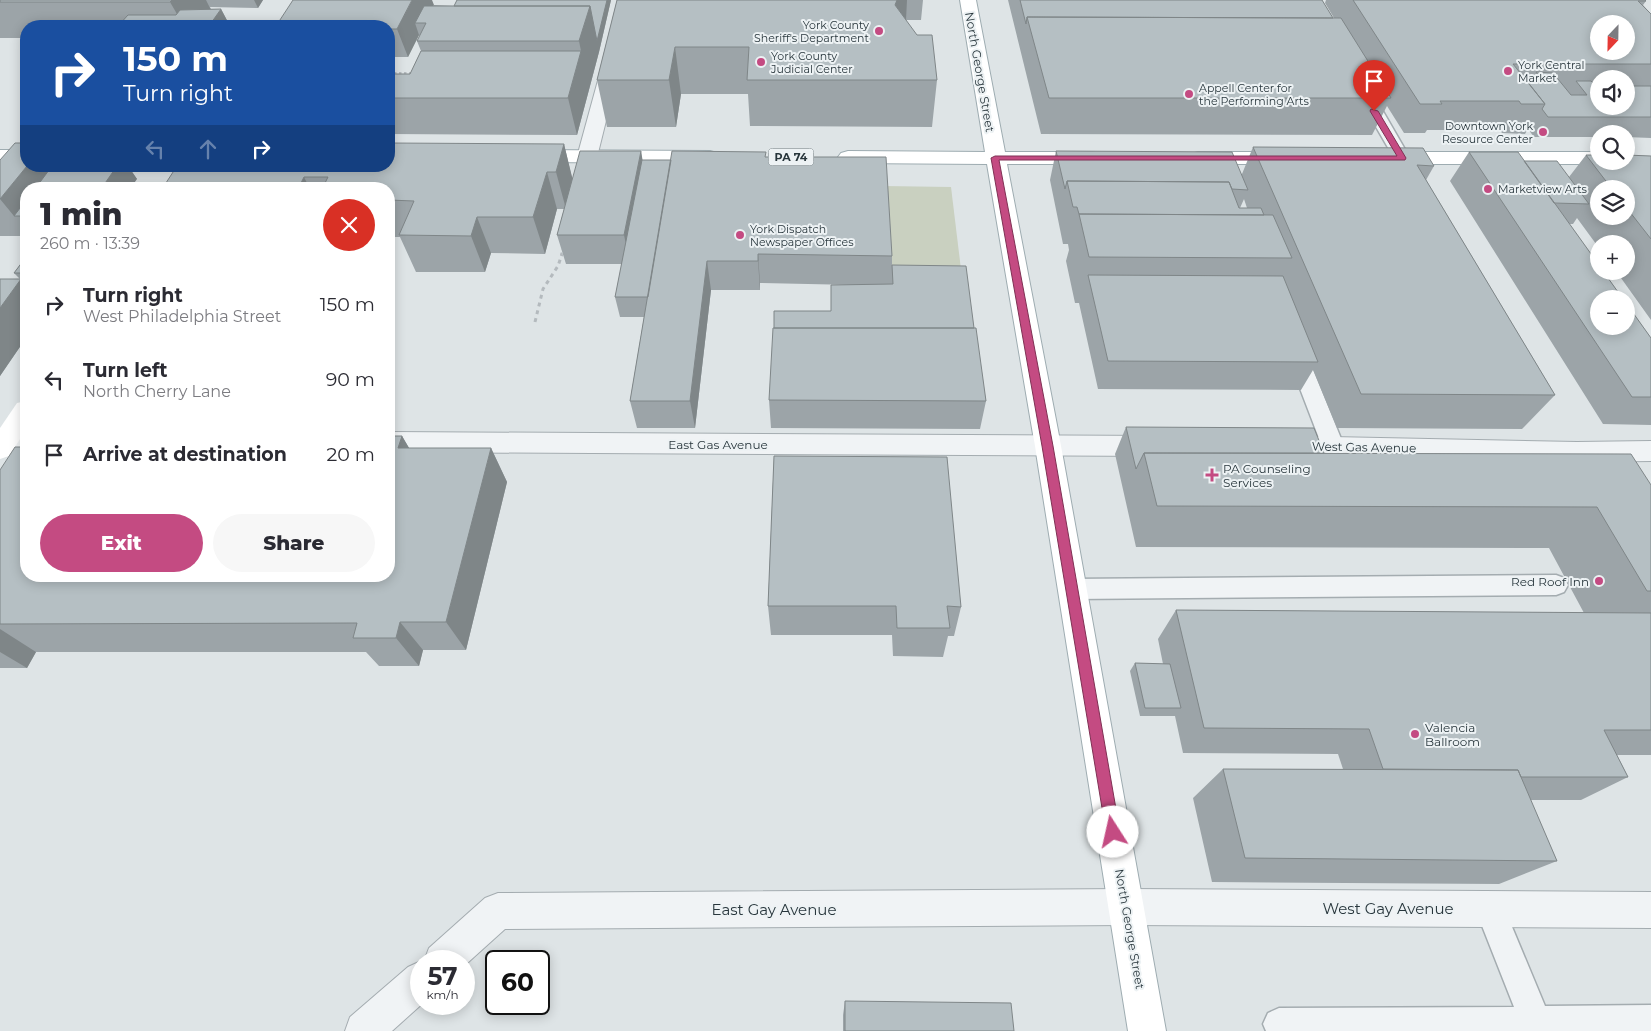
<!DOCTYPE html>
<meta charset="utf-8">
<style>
body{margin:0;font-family:Montserrat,sans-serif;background:#f7f7f7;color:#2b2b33;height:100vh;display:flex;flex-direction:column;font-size:19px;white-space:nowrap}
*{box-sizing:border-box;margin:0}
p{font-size:16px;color:#7c7c81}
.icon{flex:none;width:28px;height:28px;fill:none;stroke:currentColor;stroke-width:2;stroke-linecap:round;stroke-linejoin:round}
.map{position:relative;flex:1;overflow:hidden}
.details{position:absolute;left:20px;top:182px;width:375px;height:400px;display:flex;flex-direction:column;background:#fff;border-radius:20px;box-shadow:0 2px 12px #0003}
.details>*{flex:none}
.hud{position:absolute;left:20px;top:20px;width:375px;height:152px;border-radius:20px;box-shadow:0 2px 12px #0003;background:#1a4fa0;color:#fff;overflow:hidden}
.needle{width:32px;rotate:202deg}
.fabs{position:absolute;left:1590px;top:15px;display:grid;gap:10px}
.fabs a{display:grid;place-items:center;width:45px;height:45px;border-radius:50%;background:#fff;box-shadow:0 2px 12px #0003;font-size:25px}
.speed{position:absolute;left:410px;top:950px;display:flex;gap:10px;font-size:25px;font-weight:700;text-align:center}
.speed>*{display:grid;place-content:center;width:65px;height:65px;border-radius:50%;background:#fff;box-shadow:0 2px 12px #0003;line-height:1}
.speed small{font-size:12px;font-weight:400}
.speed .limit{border:2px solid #111;border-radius:8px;background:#fff;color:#111}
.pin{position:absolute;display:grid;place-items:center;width:42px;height:42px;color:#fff;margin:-51px -21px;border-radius:50% 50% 50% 0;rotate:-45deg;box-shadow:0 0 5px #0007}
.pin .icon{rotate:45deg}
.me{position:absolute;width:55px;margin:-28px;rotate:350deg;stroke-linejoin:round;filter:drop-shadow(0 0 4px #0008)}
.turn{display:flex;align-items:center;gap:18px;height:105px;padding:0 20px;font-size:22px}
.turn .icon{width:65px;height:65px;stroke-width:2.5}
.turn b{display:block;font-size:35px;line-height:42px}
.lanes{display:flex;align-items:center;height:48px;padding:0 20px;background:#0003;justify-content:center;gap:25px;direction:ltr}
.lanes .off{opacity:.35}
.round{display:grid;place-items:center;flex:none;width:52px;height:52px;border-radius:26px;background:#f7f7f7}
.head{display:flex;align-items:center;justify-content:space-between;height:85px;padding:0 20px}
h1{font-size:30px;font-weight:800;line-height:38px}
.cta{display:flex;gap:10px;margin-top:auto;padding:10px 20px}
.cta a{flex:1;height:58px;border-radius:30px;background:#c44b82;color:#fff;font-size:20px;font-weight:800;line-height:58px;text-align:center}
.cta a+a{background:#f7f7f7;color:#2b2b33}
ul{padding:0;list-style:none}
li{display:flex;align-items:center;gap:15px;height:75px;padding:0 20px}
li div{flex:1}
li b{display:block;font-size:19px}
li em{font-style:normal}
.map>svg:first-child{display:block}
.green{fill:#c9d0c0}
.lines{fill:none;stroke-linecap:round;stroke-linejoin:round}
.lane-casing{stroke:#a4acb0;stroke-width:3}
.street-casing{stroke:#a4acb0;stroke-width:2}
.primary-casing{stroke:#9eacb1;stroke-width:2}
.path-far1{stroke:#b4babe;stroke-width:2;stroke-dasharray:2.5 2.5;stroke-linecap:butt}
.path{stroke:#b4babe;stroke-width:3;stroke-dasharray:4 4;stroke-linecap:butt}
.lane{fill:#f0f3f5;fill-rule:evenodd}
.street{fill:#f0f3f5;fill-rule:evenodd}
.secondary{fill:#fff;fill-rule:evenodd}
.primary{fill:#fff;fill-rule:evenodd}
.wall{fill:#9ca4a8;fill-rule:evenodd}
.shaded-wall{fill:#7f8688}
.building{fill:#b5bfc3;stroke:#7f8688;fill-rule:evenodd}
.route{fill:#c44b82;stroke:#7f3154}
.poi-dot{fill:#c44b82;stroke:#edf2f4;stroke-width:2}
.labels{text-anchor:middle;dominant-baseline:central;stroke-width:4;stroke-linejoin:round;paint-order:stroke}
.far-poi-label{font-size:11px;fill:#28363c;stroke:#edf2f4;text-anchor:start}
.shield{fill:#edf2f4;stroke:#636e73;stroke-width:1}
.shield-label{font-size:11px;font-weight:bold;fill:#28363c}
.street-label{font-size:12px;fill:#28363c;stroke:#edf2f4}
.poi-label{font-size:12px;fill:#28363c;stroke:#edf2f4;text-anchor:start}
.near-street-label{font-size:15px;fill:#28363c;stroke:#edf2f4}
</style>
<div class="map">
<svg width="1651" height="1031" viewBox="0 0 1651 1031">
<rect width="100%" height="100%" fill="#dee4e6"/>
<!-- green -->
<path class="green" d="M884 186 951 187 963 286 890 285Z"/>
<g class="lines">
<defs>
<path id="lane" d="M1365 89 1370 91 1373 94 1410 158 1408 161H1396L1394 158 1357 94 1360 91Z
M1296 345 1303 347 1306 352 1344 446 1341 452 1333 454 1325 452 1322 446 1286 352 1289 347Z
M1556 575 1564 578 1568 585 1564 592 1556 595 1072 599 1064 596 1060 589 1064 582 1072 579Z
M1490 893 1500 898 1545 1006 1651 1005V1031H1266L1263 1024 1268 1013 1279 1008 1514 1007 1475 908 1480 898Z"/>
<path id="street" d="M620 0H636L597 157 594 161 587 163 580 161 577 157Z
M26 432V452L0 453V433Z
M389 432 1157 436 1166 439 1170 446 1166 453 1157 456 389 452Z
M1283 436 1577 442 1651 441V461L1577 462 1283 456 1274 453 1270 446 1274 439Z
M1126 889 1651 892V928L1126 925 505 929 464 966V961H424L429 948 485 898 498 893Z
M421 961 422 1004 392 1031H345L350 1017 408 967Z"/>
<path id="primary" d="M960 0H976L1005 152H1092L1099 154 1102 158 1099 162 1092 164H1007L1061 446 1166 1031H1128L1035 446 987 164 848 163 841 161 838 157 841 153 848 151 985 152Z
M0 150H26V162H0Z
M530 150 710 151 717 153 720 157 717 161 710 163 530 162 523 160 520 156 523 152Z
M1198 152H1285L1292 154 1295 158 1292 162 1285 164H1198L1191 162 1188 158 1191 154Z
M1393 152H1599V161H1607L1599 164H1393L1386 162 1383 158 1386 154Z"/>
</defs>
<!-- lane casing -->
<use href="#lane" class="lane-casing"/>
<!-- street casing -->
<use href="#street" class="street-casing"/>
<!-- primary casing -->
<use href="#primary" class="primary-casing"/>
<!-- path-far1 -->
<path class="path-far1" d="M389 73H413
M561 255 563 249"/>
<!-- path -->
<path class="path" d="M535 322 543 289 558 266 562 254"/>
<!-- lane -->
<use href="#lane" class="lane"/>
<!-- street -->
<use href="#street" class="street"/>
<!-- secondary -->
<path class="secondary" d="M26 401V430L9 456 0 459V428L17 403Z"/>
<!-- primary -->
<use href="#primary" class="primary"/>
</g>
<!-- wall -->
<path class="wall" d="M0 0H263L258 8 210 7 211 9H221L230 26H26V38H0Z
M457 0H611L599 52 577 135 389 134V74H410L421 51 417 41 420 36 419 35 408 57H389V26L434 5 454 6Z
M617 0H923L921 20H906L937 80 932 127 750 126 748 94H681L676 127H607L597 80Z
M1008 0H1322L1333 18H1334L1325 3 1326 0H1645L1646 1 1643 5 1651 14V138L1626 137V134H1599V137H1534L1528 129 1525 134 1502 133 1500 130H1427L1425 133H1404L1387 106 1372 135 1041 134ZM1599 79H1626V106H1599Z
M564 144 572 178 641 151 642 160H671L766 157 892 256V265L974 328 986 401 980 429 771 428 769 400 831 311V285H854L760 283V290H711L695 428H637L630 401 644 317H620L615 297 622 264H566L557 235 564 209H557L545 254 491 253 485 272H416L400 237H389V189H162Z
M1253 147 1434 166 1426 180 1555 395 1522 429 1337 428 1313 370 1301 390 1098 389 1079 303H1075L1066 261 1069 250 1068 244H1063L1050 180 1056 151 1242 174ZM1244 199 1247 208H1240Z
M1469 152 1524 161 1569 177 1586 155 1651 156V320L1616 271H1626V244H1599V248L1577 218 1573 224H1569L1651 338V425L1603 424 1450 181ZM1599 189H1626V216H1599Z
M0 160 26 166H128L137 179 26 189V236H0Z
M26 257V283H25L26 338 0 376V279H20L14 273Z
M1126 427 1324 453 1651 485V755H1617L1628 777 1581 800H1530L1557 861 1499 884 1212 882 1193 798 1223 769H1343L1338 754 1183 753 1175 716H1140L1130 671 1135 663 1163 664 1158 639 1176 610 1584 613 1549 548 1136 547 1115 454Z
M402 436 409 448H491L507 482 466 650H423L419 666H379L366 652H36L27 668H0V470L26 576Z
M774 456 961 607 954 636H948L943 657 893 656 892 635H771L768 606Z
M845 1001 1014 1031H843V1015Z"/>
<!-- shaded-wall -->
<path class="shaded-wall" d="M172 0H206L211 10 184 26 170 2Z
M254 0H263L258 8Z
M412 0H432L434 5 415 23 419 35 408 57 397 29Z
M607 0H611L599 52 577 135 568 98 581 51 579 41 590 6Z
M897 0H907L906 20 895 5Z
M221 9 230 26H209Z
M675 47 681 94 676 127 669 80Z
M564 144 573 181 566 209 556 172Z
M641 151 646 180 630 264 624 235Z
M27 166H63L66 189H26V216H14L0 199Z
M117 166H128L137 179 130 189H101Z
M547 172 557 209 545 254 533 217Z
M304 177 310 189H298Z
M477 217 491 253 485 272 471 236Z
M758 254 760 283V290L758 261Z
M707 261 711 290 695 428 690 401Z
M21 279 26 284V338L0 376V308Z
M402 436 422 470 398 448Z
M491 448 507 482 466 650 446 622Z
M400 622 423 650 419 666 396 638Z
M0 629 36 652 27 668 0 652Z"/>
<!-- building -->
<path class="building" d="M0 0H172L170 2H0Z
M293 0H412L397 29H389V26H276Z
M457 0H607L597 41 590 6H454Z
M617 0H897L895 5 917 35H932L937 80H747L749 47H675L669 80H597Z
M1020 0H1322L1333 18 1027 17 1026 24Z
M1353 0H1645L1646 1H1638L1651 14V64H1513L1545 104H1521L1519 101H1440L1442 104H1420ZM1599 24H1626V51H1599Z
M424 6H590L579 41H417L426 23H415Z
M221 9 209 26H118L128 15H176L180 10Z
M1027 17 1341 18 1391 98H1049Z
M421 51H581L568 98H389V74H410Z
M1536 72 1553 73 1571 95H1587L1576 81H1591L1596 86H1599V106H1626V86H1651V117H1548L1542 109 1545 104 1527 81H1543Z
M15 143H26L27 166 0 199V160Z
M389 143 564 144 556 172H547L533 217H477L471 236 399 235 414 201 389 200V189H322L328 177H304L298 189H162L177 166H389Z
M1253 147 1423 148 1434 166 1417 165 1555 395 1361 394Z
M580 151H641L624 235H557Z
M672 151 766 152 765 157H886L892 256 758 254V261H707L690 401H630Z
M1056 151 1232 152 1248 190 1232 189 1229 182 1067 181 1065 189Z
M1469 152H1518L1599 265V271H1603L1623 299H1599V326H1626V303L1651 338V397H1632Z
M1586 155H1599V161H1626V155L1651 156V239L1626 207V189H1612Z
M642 160H671L648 297H615Z
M1524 161H1557L1589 204 1554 203Z
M52 166H117L101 189H35Z
M1067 181 1229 182 1239 208H1261L1264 215 1079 214 1077 207H1073Z
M26 200V216H14Z
M1079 214 1273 215 1292 258 1089 257Z
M26 257V273H14Z
M892 265 966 266 974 328H774V311H831V285L893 284Z
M1088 275 1283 276 1318 362 1108 361Z
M0 279H21L0 308Z
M773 328H976L986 401 769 400Z
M1126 427 1314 428 1324 453H1144L1136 469Z
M389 436H402L398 448H491L446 622H400L396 638H353L357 623 0 624V470L15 447H26V576H389Z
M1144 453 1631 454 1651 485V591H1647L1597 507 1157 506Z
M774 456 947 457 961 607 947 606 950 628H897L896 606H768Z
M1176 610 1651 613V730H1604L1628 777H1521L1518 770 1383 769 1369 729 1204 728Z
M1135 663 1170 664 1181 708H1145Z
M1223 769 1518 770 1557 861 1245 858Z
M845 1001 1011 1003 1014 1031H845Z"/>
<!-- route -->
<path class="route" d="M1371 109 1378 111 1406 158 1405 160H999L1053 446 1120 832 1118 837 1113 840 1108 837 1106 832 1042 446 991 158 995 156H1397L1370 111Z"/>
<!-- markers -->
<g class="poi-dot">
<circle cx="879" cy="31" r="5"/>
<circle cx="761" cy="62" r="5"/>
<circle cx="1508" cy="71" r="5"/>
<circle cx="1189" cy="94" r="5"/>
<circle cx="1543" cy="132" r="5"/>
<circle cx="1488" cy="189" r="5"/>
<circle cx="740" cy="235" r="5"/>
<path d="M1209.5 467.5h5v5h5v5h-5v5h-5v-5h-5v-5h5z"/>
<circle cx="1599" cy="581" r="5"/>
<circle cx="1415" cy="734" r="5"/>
</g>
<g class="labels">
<!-- far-poi labels -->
<g class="far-poi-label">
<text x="869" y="25" text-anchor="end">York County<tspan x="869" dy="13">Sheriff's Department</tspan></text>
<text x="771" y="56">York County<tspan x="771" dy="13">Judicial Center</tspan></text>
<text x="1518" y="65">York Central<tspan x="1518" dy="13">Market</tspan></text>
<text x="1199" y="88">Appell Center for<tspan x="1199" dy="13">the Performing Arts</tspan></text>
<text x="1533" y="126" text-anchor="end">Downtown York<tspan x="1533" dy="13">Resource Center</tspan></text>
<text x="1498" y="189">Marketview Arts</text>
<text x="750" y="229">York Dispatch<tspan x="750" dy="13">Newspaper Offices</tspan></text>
</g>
<!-- shield labels -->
<rect class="shield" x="768.5" y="148.5" width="45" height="17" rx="4"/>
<g class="shield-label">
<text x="791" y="157">PA 74</text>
</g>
<!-- street labels -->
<g class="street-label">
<text transform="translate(980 72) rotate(80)">North George Street</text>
<text x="718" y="444">East Gas Avenue</text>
<text transform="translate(1364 447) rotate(1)">West Gas Avenue</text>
<text transform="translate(1130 929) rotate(80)">North George Street</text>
</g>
<!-- poi labels -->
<g class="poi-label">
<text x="1223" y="468">PA Counseling<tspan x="1223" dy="14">Services</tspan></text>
<text x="1589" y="581" text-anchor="end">Red Roof Inn</text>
<text x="1425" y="727">Valencia<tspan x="1425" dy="14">Ballroom</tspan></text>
</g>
<!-- near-street labels -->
<g class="near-street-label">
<text x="1388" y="908">West Gay Avenue</text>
<text x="774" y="909">East Gay Avenue</text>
</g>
</g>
</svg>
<div class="fabs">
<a><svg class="needle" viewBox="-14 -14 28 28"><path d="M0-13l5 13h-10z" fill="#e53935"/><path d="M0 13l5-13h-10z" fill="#7c7c81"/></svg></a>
<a><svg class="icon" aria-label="sound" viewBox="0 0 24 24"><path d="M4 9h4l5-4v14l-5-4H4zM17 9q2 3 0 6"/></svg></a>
<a><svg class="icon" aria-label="search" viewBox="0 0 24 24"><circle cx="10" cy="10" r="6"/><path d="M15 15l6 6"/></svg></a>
<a><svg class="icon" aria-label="layers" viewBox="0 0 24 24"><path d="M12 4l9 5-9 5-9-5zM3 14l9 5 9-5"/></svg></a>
<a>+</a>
<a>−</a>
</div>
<div class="speed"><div>57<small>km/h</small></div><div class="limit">60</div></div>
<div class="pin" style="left:1374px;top:111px;background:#d93025"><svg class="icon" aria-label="arrive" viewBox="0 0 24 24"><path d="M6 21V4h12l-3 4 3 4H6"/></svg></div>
<svg class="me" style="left:1113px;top:832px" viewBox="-20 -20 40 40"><circle r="19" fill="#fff"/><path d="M0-13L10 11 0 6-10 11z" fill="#c44b82"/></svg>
<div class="hud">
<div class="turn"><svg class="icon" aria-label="right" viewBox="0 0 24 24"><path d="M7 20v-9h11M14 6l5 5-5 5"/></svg><div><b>150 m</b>Turn right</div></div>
<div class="lanes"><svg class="icon off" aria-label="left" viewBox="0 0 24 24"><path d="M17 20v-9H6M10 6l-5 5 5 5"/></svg><svg class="icon off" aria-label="ahead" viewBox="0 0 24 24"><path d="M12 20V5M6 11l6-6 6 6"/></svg><svg class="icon" aria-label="right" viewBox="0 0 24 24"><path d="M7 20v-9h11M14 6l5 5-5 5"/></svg></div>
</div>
<section class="details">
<div class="head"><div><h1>1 min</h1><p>260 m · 13:39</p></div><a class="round" style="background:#d93025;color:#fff"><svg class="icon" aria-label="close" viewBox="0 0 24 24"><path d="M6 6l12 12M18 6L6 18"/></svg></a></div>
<ul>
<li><svg class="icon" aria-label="right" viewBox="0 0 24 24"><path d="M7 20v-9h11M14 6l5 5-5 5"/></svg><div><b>Turn right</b><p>West Philadelphia Street</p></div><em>150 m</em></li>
<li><svg class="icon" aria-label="left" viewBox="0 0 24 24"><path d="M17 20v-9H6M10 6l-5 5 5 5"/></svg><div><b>Turn left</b><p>North Cherry Lane</p></div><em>90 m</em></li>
<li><svg class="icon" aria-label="arrive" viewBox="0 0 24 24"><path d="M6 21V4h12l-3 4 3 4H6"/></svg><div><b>Arrive at destination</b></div><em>20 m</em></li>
</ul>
<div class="cta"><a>Exit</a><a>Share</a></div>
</section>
</div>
